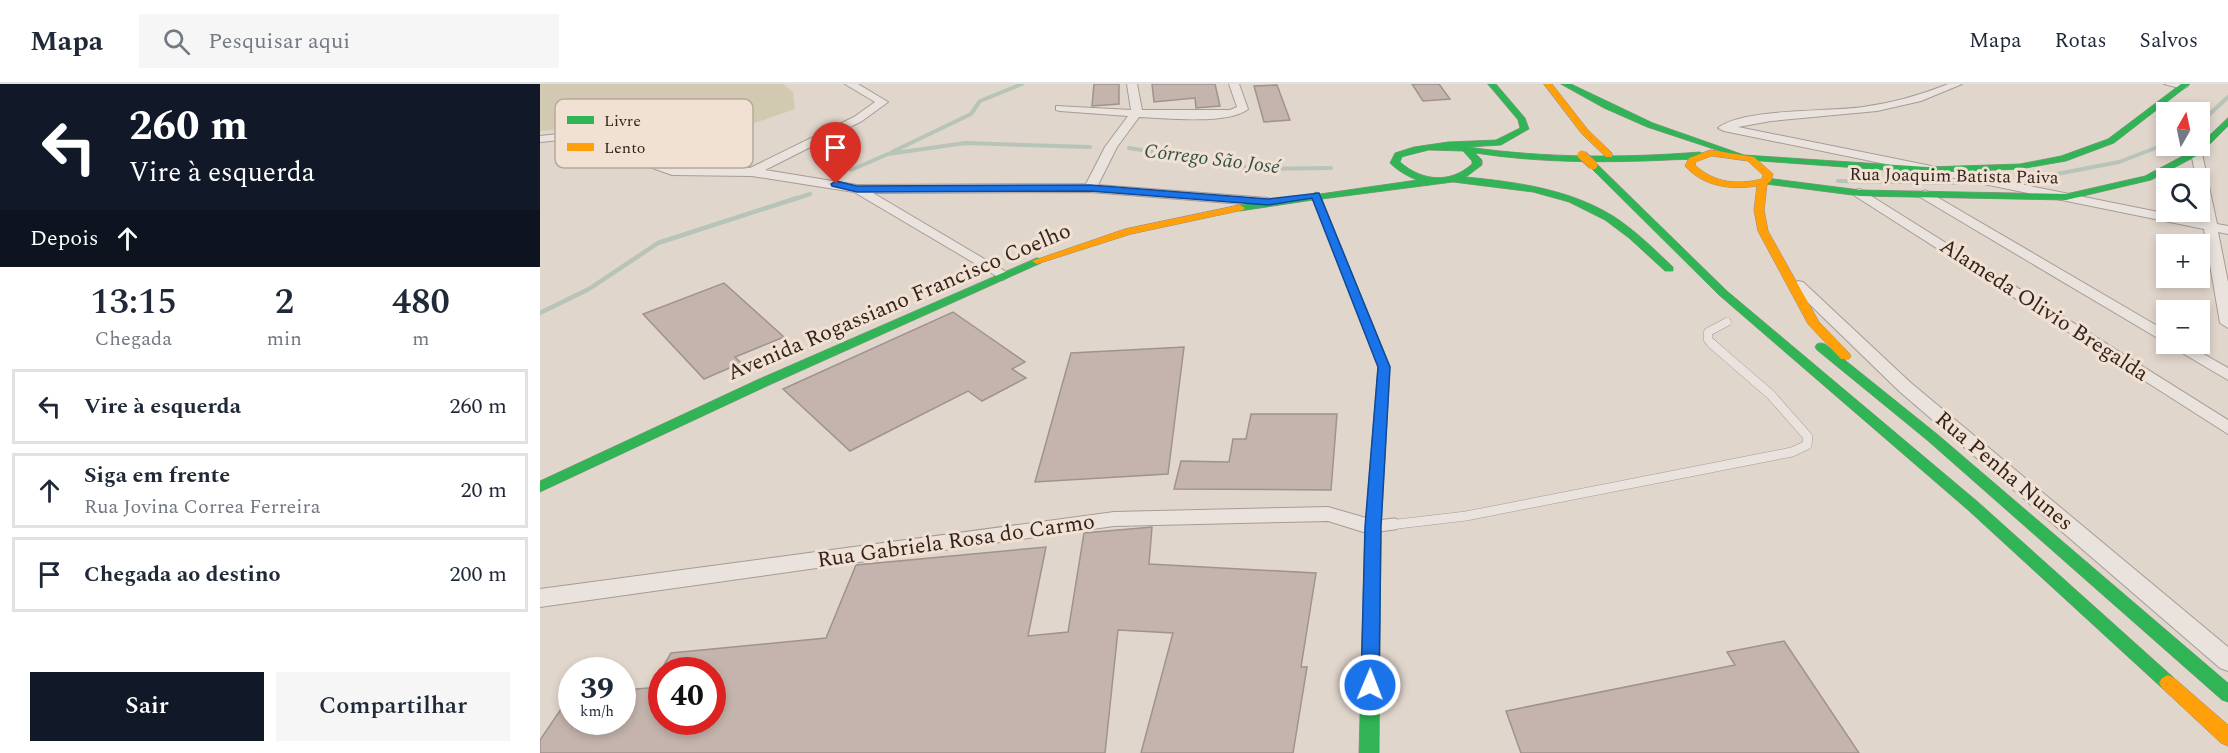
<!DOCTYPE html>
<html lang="pt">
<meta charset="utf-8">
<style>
body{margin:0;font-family:Spectral,serif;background:#f6f6f7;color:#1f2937;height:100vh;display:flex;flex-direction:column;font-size:22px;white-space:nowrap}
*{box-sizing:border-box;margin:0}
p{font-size:20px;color:#747a83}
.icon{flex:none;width:33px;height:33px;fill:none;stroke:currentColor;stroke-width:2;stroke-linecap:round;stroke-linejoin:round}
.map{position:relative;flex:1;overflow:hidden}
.sheet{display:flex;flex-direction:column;background:#fff;width:540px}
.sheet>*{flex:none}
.hud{background:#111827;color:#fff;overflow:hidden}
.needle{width:39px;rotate:9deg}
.tools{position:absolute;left:1616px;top:18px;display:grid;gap:12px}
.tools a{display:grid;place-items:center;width:54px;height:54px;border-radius:0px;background:#fff;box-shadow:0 3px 9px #0003;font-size:30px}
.speed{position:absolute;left:18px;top:573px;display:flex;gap:12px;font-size:30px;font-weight:700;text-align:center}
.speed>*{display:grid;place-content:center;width:78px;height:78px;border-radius:50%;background:#fff;box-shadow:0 3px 9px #0003;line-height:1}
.speed small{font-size:15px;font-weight:400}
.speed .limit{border:9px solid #d22;background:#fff;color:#111}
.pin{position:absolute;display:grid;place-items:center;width:51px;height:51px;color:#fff;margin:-62px -26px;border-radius:50% 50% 50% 0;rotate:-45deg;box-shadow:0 0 6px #0007}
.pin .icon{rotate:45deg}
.me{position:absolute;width:66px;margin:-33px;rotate:1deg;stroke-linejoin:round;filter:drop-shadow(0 0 4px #0008)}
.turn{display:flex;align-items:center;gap:21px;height:126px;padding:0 30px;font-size:27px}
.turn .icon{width:78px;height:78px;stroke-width:2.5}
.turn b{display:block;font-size:42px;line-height:51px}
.then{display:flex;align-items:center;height:57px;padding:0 30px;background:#0003;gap:12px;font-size:22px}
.eta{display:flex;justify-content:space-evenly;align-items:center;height:102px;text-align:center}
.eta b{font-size:36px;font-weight:600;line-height:42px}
.primary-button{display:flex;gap:12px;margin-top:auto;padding:12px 30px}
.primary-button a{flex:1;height:69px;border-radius:0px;background:#111827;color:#fff;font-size:24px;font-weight:600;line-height:69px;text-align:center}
.primary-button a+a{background:#f6f6f7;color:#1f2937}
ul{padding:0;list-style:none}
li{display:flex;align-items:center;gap:18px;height:75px;margin:0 12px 9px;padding:0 18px;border:3px solid #e0e1e3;border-radius:0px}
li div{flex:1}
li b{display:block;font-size:22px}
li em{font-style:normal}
header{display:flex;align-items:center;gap:36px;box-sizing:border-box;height:84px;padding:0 30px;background:#fff;border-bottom:2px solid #e0e1e3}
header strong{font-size:28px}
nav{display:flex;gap:33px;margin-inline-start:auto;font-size:21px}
.search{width:420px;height:54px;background:#f6f6f7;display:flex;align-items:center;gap:15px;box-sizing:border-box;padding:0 21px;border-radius:0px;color:#747a83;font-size:22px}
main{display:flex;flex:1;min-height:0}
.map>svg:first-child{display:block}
.green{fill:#d2cab0}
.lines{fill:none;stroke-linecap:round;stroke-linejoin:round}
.stream-far1{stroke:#b7c4b8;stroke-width:4}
.stream{stroke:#b7c4b8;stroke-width:4.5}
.building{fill:#c4b4ad;stroke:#a0928c;stroke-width:1.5}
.lane-far2-casing{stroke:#a69c96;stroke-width:9}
.lane-far1-casing{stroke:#a69c96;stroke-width:10}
.lane-casing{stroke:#a69c96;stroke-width:13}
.street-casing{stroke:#a69c96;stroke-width:2}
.fast-casing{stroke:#968c85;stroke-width:1}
.slow-casing{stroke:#968c85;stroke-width:1}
.lane-far2{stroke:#eae3dd;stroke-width:8}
.lane-far1{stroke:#eae3dd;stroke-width:9}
.lane{stroke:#eae3dd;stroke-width:11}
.street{fill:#eae3dd;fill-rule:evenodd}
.fast{fill:#30b455;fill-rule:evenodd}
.slow{fill:#ff9f0a;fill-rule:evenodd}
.slow-bridge-casing{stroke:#8c827c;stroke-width:10;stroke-linecap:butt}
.slow-bridge{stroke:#ff9f0a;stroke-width:9}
.route{fill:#1a73e8;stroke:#114b97;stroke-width:1.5}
.labels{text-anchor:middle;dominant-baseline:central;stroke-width:6;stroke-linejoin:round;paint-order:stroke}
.far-street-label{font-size:18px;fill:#33241f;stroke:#f1e1d3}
.far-water-label{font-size:20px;font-style:italic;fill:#305147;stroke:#f1e1d3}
.street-label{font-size:22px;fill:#33241f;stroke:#f1e1d3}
.key{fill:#f1e1d3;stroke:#b8a89d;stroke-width:1.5}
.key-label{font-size:16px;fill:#33241f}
</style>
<header>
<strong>Mapa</strong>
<div class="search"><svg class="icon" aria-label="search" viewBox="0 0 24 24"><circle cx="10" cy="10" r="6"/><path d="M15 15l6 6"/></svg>Pesquisar aqui</div>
<nav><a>Mapa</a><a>Rotas</a><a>Salvos</a></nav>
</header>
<main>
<section class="sheet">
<div class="hud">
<div class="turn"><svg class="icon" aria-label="left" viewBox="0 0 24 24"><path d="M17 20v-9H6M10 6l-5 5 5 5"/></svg><div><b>260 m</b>Vire à esquerda</div></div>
<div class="then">Depois<svg class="icon" aria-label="ahead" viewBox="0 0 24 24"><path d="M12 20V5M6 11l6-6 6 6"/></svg></div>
</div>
<div class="eta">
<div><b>13:15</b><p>Chegada</p></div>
<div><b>2</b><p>min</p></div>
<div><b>480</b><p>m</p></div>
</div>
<ul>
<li><svg class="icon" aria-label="left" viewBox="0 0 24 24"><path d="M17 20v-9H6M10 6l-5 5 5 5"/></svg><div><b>Vire à esquerda</b></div><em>260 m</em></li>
<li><svg class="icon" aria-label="ahead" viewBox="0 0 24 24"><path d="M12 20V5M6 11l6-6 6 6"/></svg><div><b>Siga em frente</b><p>Rua Jovina Correa Ferreira</p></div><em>20 m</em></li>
<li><svg class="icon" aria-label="arrive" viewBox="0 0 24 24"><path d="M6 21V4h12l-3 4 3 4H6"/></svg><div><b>Chegada ao destino</b></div><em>200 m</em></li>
</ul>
<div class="primary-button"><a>Sair</a><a>Compartilhar</a></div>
</section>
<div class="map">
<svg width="1688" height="669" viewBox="0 0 1688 669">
<rect width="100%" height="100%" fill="#e1d6cc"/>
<!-- green -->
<path class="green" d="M0 0H243L253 8 255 25 203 43 111 37 0 47Z"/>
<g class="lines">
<!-- stream-far1 -->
<path class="stream-far1" d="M1659 40 1688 13
M589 64 717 85 791 84
M352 68 431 30 440 17 482 0
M311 86 348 70 425 59 550 63
M1496 94 1579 78 1626 60
M1298 97 1418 99
M252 116 270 110"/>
<!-- stream -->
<path class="stream" d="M0 229 49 205 118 159 257 114"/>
</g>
<!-- building -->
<path class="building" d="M554 0H579V20L552 22Z
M612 0H675L680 22 656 24 655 14 614 18Z
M872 0H899L910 15 883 17Z
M737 1 750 36 724 38 714 2Z
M184 199 244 253 195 273 201 279 164 295 103 230Z
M413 228 485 278 472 285 486 294 442 317 428 307 310 367 243 305Z
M644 263 628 390 495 398 531 269Z
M711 330H797L791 406 634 405 641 377 689 378 693 355H706Z
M612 443 609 480 776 489 761 583H767L753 669H601L633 549 578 546 565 669H0V656L32 609V638H82V606L122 603V638H172V586H121L131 569 286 554 316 481 506 463 488 552 528 548 544 449Z
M1244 557 1319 669H981L966 627 1195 581 1187 568Z"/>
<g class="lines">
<defs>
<path id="lane-far2" d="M1173 260 1168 256V248L1187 238"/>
<path id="lane-far1" d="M841 442 926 432 1252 368 1267 361 1268 353 1231 311 1171 259"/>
<path id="lane" d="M838 442 854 440"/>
<path id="street" d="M305 0H318L348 18 322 37 225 86 317 101 546 100 565 63 588 32 520 27 516 26V22L591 26 587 0H597L602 26H690L697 23 689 0H699L708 25C689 41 625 34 599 33L577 63 558 101 728 114 735 118 728 122 550 108 333 109 468 189 470 192 463 196 314 108 212 92 132 91 107 82 93 64 71 51 0 58V52L73 44 101 60 115 76 134 83 210 84 314 33 335 18Z
M1408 0H1422L1381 17 1337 27 1231 37 1198 43 1663 137 1659 94H1656L1651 68 1661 65 1677 140 1688 142V150L1678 148 1688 198V244L1680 239 1664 145 1184 47 1178 44C1202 24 1290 28 1323 23 1352 19 1381 11 1408 0Z
M1624 0H1647L1648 2 1643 5Z
M1320 105 1688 336V350L1315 112V106Z
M1385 106 1626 247V259L1380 113 1379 110Z
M1258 197 1263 198 1371 299 1688 563V587L1680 584 1359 307 1253 204 1251 201Z
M1627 260H1646L1688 284V296Z
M788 423 840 438 843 443 840 448 833 451 788 437 574 442 0 523V505L574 428Z"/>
<path id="fast" d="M948 0H956L985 34 989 45 961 61 928 63C1005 74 1082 74 1160 68L1164 71C1156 77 1139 75 1129 76 1064 79 999 79 935 69L942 76V81L926 93C977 98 1029 105 1073 132 1095 146 1114 165 1133 183V187H1125L1089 154 1065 136 1029 118 993 108 913 98 782 115 850 283 841 443 839 669H819L825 443 838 283 773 116 700 127 695 124 700 121 771 111 776 108 780 110 877 96C867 92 858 87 850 79L855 69 874 63 908 58 956 56 980 44 978 36ZM889 66 923 67 932 77V80C910 100 882 97 860 78L862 73Z
M1021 0H1031L1113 39 1204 71 1387 83 1480 80 1521 72 1568 55 1641 0H1650L1574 59 1526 77 1480 85 1387 89 1207 76 1107 43 1064 24Z
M1688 34V42L1660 70 1611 96 1526 116 1320 112 1226 100 1221 97 1226 94 1320 106 1526 110 1605 92 1654 66Z
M1050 79H1056L1187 207 1438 418 1634 594 1637 599 1634 604 1628 607 1622 604 1428 426 1179 211 1050 83Z
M497 174 501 175V179L227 302 0 408V397L217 296Z
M1281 259 1285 260 1397 350 1688 599V618L1682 616 1387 356 1277 266 1275 263 1277 260Z"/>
<path id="slow" d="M1004 0H1012L1048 46 1072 69V73H1066L1042 50Z
M1171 66 1214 73 1233 90 1231 97 1227 100 1224 126 1228 147 1279 238 1309 269 1311 272 1309 275H1301L1268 240 1218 147 1214 126 1217 102C1191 106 1164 103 1145 82L1149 74ZM1172 72 1208 77 1223 91 1222 95C1197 101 1174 99 1155 81L1156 78Z
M700 121 705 124 703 126 591 150 497 180 492 177 585 145Z
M1628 591 1634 594 1688 641V662L1681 659 1622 604 1619 599 1622 594Z"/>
</defs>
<!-- lane-far2 casing -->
<use href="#lane-far2" class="lane-far2-casing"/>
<!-- lane-far1 casing -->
<use href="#lane-far1" class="lane-far1-casing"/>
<!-- lane casing -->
<use href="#lane" class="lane-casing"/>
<!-- street casing -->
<use href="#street" class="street-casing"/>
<!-- fast casing -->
<use href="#fast" class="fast-casing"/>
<!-- slow casing -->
<use href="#slow" class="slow-casing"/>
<!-- lane-far2 -->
<use href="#lane-far2" class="lane-far2"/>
<!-- lane-far1 -->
<use href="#lane-far1" class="lane-far1"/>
<!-- lane -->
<use href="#lane" class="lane"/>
<!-- street -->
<use href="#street" class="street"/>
<!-- fast -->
<use href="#fast" class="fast"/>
<!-- slow -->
<use href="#slow" class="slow"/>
<defs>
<path id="slow-bridge" d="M1042 71 1053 81"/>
</defs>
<!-- slow-bridge casing -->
<use href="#slow-bridge" class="slow-bridge-casing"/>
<!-- slow-bridge -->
<use href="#slow-bridge" class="slow-bridge"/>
</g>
<!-- route -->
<path class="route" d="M296 97 317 102 550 101 728 115 779 109 850 283 841 443 839 601 837 607 830 609 824 607 821 601 825 443 838 283 772 114 728 121 550 107 317 108 292 102 291 100Z"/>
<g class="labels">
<!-- far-street labels -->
<g class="far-street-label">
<text transform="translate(1414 92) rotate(1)">Rua Joaquim Batista Paiva</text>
</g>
<!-- far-water labels -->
<g class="far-water-label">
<text transform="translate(672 75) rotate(7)">Córrego São José</text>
</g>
<!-- street labels -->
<g class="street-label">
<text transform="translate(359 218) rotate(-23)">Avenida Rogassiano Francisco Coelho</text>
<text transform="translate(1504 226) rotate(33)">Alameda Olivio Bregalda</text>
<text transform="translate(1464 387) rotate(40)">Rua Penha Nunes</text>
<text transform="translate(416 457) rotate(-8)">Rua Gabriela Rosa do Carmo</text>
</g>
</g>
<!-- legend -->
<rect x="15" y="15" width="198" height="69" rx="9" class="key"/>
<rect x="27" y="32" width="27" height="8" fill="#30b455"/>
<rect x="27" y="59" width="27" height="8" fill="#ff9f0a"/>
<g class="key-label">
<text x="64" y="42">Livre</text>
<text x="64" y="69">Lento</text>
</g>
</svg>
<div class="tools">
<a><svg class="needle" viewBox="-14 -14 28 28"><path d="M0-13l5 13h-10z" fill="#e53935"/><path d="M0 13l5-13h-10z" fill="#747a83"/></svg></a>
<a><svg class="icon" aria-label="search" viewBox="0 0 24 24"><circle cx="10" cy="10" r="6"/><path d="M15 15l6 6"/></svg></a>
<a>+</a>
<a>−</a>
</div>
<div class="speed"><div>39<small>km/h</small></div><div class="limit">40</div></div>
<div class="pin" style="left:296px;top:100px;background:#d93025"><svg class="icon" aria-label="arrive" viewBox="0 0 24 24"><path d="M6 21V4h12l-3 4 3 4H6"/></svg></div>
<svg class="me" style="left:830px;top:601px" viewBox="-20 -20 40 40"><circle r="17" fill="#1a73e8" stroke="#fff" stroke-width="3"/><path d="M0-11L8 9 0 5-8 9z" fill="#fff"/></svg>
</div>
</main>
